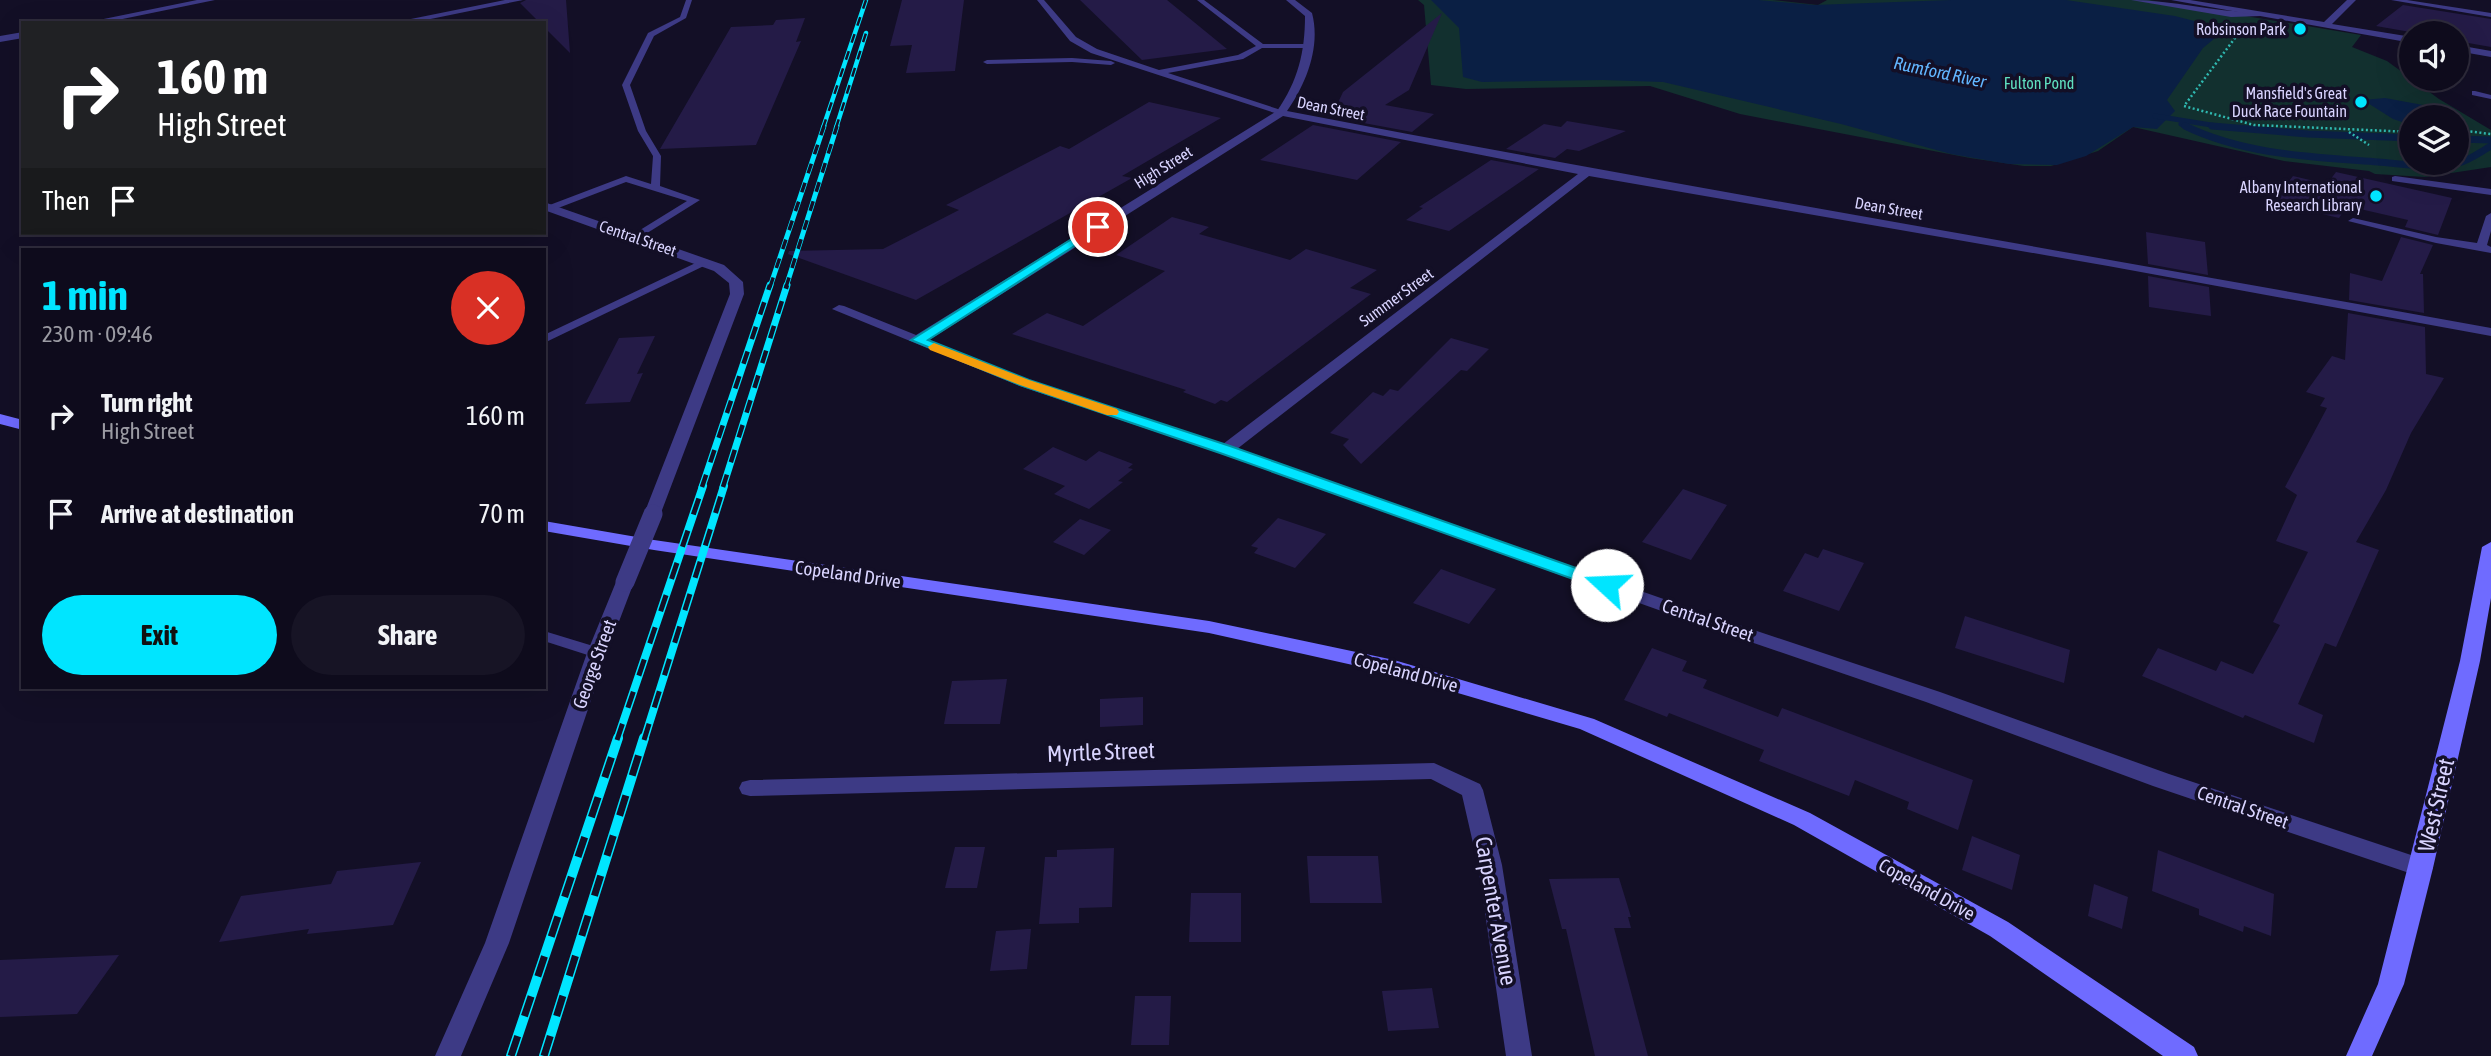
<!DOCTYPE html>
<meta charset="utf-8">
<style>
body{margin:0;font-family:"Asap Condensed",sans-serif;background:#171425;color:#f1f3f6;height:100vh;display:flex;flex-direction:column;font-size:26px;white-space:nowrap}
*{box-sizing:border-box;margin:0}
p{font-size:23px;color:#9b9ba3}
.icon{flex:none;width:38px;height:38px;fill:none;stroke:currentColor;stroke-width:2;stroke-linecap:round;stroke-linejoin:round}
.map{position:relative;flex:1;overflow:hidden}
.side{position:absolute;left:21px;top:248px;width:525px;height:441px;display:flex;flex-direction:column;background:#0e0b1c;border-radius:0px;box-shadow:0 7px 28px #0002,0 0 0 2px #2e2b3b}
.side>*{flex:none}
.guide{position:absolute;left:21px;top:21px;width:525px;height:214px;border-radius:0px;box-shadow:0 7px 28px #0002,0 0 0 2px #2e2b3b;background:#202124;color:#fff;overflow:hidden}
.tools{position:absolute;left:2399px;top:21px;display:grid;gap:14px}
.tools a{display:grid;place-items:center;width:70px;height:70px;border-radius:50%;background:#0e0b1c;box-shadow:0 7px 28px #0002,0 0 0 2px #2e2b3b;font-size:35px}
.pin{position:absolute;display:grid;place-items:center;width:60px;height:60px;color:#fff;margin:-30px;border:4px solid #fff;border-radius:50%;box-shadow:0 2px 7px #0007}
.me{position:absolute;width:77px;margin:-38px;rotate:290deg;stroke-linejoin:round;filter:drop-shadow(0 0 5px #0008)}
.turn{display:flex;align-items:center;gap:24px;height:147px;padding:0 21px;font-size:32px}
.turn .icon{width:91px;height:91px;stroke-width:2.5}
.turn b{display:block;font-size:49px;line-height:60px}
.then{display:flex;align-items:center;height:66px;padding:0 21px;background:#0003;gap:14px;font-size:26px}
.round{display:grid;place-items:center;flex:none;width:74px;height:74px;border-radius:37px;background:#171425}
.head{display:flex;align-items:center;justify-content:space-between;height:119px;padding:0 21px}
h1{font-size:42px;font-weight:700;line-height:52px;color:#00e5ff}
.button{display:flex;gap:14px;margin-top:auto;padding:14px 21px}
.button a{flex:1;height:80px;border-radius:42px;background:#00e5ff;color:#111;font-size:28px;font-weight:700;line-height:80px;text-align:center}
.button a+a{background:#171425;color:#f1f3f6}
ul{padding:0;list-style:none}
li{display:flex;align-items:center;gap:21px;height:98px;padding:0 21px}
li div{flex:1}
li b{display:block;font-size:26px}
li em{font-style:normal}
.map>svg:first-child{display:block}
.green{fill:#12302f;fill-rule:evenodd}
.water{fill:#0a1f44}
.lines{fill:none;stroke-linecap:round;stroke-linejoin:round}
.stream-far1{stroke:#0a1f44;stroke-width:5}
.stream{stroke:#0a1f44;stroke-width:7}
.building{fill:#241b47}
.path{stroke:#2fb8b0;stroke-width:2.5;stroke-dasharray:2 2.5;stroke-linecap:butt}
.lane{fill:#3d3a85;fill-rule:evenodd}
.street{fill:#3d3a85;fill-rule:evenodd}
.secondary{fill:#6f6bff;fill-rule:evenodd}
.rail-far4-casing{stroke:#00e5ff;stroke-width:4.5}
.rail-far3-casing{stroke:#00e5ff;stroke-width:5}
.rail-far2-casing{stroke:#00e5ff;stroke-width:7}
.rail-far1-casing{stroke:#00e5ff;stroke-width:8}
.rail-casing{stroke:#00e5ff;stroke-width:10}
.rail-far4{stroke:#130f26;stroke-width:2.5;stroke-dasharray:9;stroke-linecap:butt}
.rail-far3{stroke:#130f26;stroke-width:3.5;stroke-dasharray:10;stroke-linecap:butt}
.rail-far2{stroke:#130f26;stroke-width:4.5;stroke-dasharray:13;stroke-linecap:butt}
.rail-far1{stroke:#130f26;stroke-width:5;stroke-dasharray:17;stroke-linecap:butt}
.rail{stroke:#130f26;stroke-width:7;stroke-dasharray:21;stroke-linecap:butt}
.street-bridge{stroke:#3d3a85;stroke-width:19}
.route{fill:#00e5ff;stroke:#0095a6;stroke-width:2}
.slow{fill:#f59e0b}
.poi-dot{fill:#00e5ff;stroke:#130f26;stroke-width:2.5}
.labels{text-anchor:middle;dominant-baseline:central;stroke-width:7;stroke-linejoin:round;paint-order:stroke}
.far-poi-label{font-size:16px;fill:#d9d4ff;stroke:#130f26;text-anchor:end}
.far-park-label{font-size:16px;fill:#5fe0c0;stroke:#130f26}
.far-street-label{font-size:16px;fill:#d9d4ff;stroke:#130f26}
.far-water-label{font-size:18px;font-style:italic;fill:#62b6ff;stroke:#130f26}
.street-label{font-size:19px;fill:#d9d4ff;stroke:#130f26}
.near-street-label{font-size:23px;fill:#d9d4ff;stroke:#130f26}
</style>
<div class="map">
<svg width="2491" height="1056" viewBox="0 0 2491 1056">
<rect width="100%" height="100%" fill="#130f26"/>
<!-- green -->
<path class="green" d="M1418 0H1773L1818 5 1827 0H2149L2361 35 2352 47 2387 61 2439 99 2491 130V167L2425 177 2375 174 2369 171 2284 161 2133 127 2098 151 2051 166H2024L1970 158 1740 114 1650 86 1466 89 1431 85 1424 5ZM2412 117H2457V163H2412Z"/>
<!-- water -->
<path class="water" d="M1431 0H1758L1814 5 1951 0H2066L2175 16 2206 24 2220 34 2203 48 2167 100 2175 111 2157 129 2133 127 2086 156 2057 165 2009 164 1951 154 1841 124 1663 82 1603 80 1482 82 1463 77 1459 28Z
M2385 98 2423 105 2437 112 2438 115 2412 117 2411 125 2393 119 2363 100Z"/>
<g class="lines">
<!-- stream-far1 -->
<path class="stream-far1" d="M2155 116 2230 128
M2181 124 2188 128"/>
<!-- stream -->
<path class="stream" d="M2185 126C2245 155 2312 157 2378 162 2404 164 2432 169 2458 163 2470 160 2480 152 2491 146
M2212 126 2308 134 2412 138
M2457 139 2491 140"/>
</g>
<!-- building -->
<path class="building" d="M526 0H566L570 53 544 27V23H540L520 3Z
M902 0H964L955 71 906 73 912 45 890 46Z
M1080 0H1167L1227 49 1142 60Z
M2403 5 2491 19V47L2457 41V33H2416L2376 26Z
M1442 13 1409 90 1385 105 1434 114 1412 132 1326 116 1336 107 1343 92Z
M805 18 796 42 801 41 756 145 660 149 731 27 773 25 776 20Z
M1149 102 1221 118 1122 176 1132 178 916 300 788 254 789 251 883 249 959 210 946 205 1060 146 1069 149Z
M1567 121 1626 131 1579 151 1567 149 1555 158 1506 149 1544 124 1561 127Z
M1313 125 1401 142 1357 180 1260 160Z
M1491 160 1539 169 1449 231 1406 220 1423 208 1419 207Z
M2336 172 2452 198 2438 235 2405 227 2408 220 2347 206 2339 218 2273 202 2293 176 2327 184Z
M1172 217 1209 227 1199 234 1290 260 1306 249 1377 270 1350 288 1371 294 1227 402 1221 400 1215 404 1183 392 1186 390 1012 334 1047 313 1083 326 1165 271 1116 255Z
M2146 232 2205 242 2208 275 2148 264Z
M2401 237 2433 245 2420 274H2423L2424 313 2349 300 2350 273 2382 281Z
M2148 276 2209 287 2211 316 2149 307Z
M2348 313 2425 327 2426 374 2444 378 2411 433 2386 490 2356 542 2379 550 2336 647 2325 643 2298 704 2323 715 2314 743 2245 715 2243 718 2142 676 2158 648 2216 671 2221 661 2253 674 2280 625 2273 622 2308 552 2276 541 2297 495 2285 487 2327 408 2320 406 2325 398 2306 392 2332 356 2345 360Z
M655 336 637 374 643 373 630 402 585 404 619 338Z
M1451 338 1489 349 1467 371 1461 370 1361 464 1343 445 1349 439 1330 433 1373 392 1383 396 1390 389 1398 391Z
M1053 447 1086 461 1099 451 1133 464 1128 468 1133 469 1118 481 1123 482 1089 509 1054 494 1065 486 1023 469Z
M1683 489 1727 505 1691 560 1642 542Z
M1278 518 1326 534 1295 568 1254 553 1258 548 1251 546Z
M1080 519 1111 530 1084 555 1053 542Z
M1823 549 1864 563 1839 611 1783 591 1805 553 1818 558Z
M1441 569 1496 589 1469 624 1413 603Z
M1965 616 2070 650 2064 683 1955 648Z
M1652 648 1687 661 1682 671 1707 680 1703 688 1778 717 1782 708 1973 780 1958 830 1907 809 1909 802 1855 780 1849 796 1759 761 1764 750 1669 713 1667 717 1624 700Z
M1007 679 1000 724H944L952 681Z
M1143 697V725L1100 727V699Z
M1972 836 2020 855 2012 890 1962 870Z
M955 847H985L977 888H945Z
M1114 848 1112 907 1079 908V923L1039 924 1045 857H1057V850Z
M2158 850 2274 894 2271 936 2244 926 2243 932 2199 915V909L2152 891Z
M1307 856H1378L1382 903H1310Z
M421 862 393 925 307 934 309 929 219 942 241 896 331 884 337 871Z
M1619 878 1631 917H1628L1631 928H1614L1648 1056H1595L1566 929H1562L1549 879Z
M2094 884 2128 897 2122 929 2088 916Z
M1191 893H1241V942H1189Z
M1031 929 1027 969 990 971 996 931Z
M119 955 77 1014 0 1017V960Z
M1432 988 1439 1028 1388 1031 1382 991Z
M1135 996H1171L1169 1045H1131Z"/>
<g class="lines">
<!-- path -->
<path class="path" d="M2238 34 2184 106 2254 125 2412 132
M2457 130 2491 134
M2349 132 2369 145"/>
<!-- lane -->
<path class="lane" d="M686 0H692L686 18 654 36 630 85 646 131 661 156 660 186 700 200 636 240 631 237 632 235 687 201 626 182 553 210H547V206L626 176 651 184 653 156 638 131 622 85 648 33 680 17Z
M1037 0H1044L1076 37 1097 49 1159 70 1238 55 1256 46 1197 0H1204L1263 44H1308L1312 46 1308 48H1262L1243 59 1168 73 1284 111 1285 113 1281 115 1091 53 1070 41Z
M2131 0C2175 0 2215 13 2261 12L2264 14 2261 16 2231 17Z
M2391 0H2407L2491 13V17Z
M1072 58 1111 61 1115 63 1111 65 1072 62 987 64 983 62 987 60Z
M2475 91 2491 95V99L2472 95V91Z
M2395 176 2491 189V195L2392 181V177Z
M2491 213V231L2487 245 2491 247V253L2436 243 2348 221 2353 218 2436 237 2477 243 2486 216Z
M704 259 708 260V264L544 343V335Z
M544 631 603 649 605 653 603 657 597 658 544 641Z"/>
<!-- street -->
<path class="street" d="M197 0H215L103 23H84Z
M505 0H523L411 23H391Z
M1286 0H1295L1312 13C1321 47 1306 84 1287 111 1688 188 2090 255 2491 328V336L2108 266 1589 176 1237 449 1712 616 1940 692 2169 774 2429 861 2433 868 2429 875 2421 877 2153 786 1926 702 1698 624 1219 453 1020 386 832 309 839 305 844 306 916 335 1277 111C1298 81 1305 52 1305 16ZM1283 116 1578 174 1223 444 1030 380 929 340Z
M2171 0H2190L2324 22 2347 0H2356L2332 24 2412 37V43Z
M23 32V38L0 42V36Z
M2457 45 2491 51V57L2457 51Z
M544 202 724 265 743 282 744 294 659 518 653 519 644 514 730 294 729 283 714 271 544 210Z
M625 576 634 582 607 653 509 943 461 1056H435L485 943 587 653 616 582Z
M1434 763 1480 784 1483 790 1502 865 1532 1056H1506L1478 865 1462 795 1431 779 750 796 742 794 739 788 742 782 750 780Z"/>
<!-- secondary -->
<path class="secondary" d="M0 414 23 420V430L0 424Z
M544 521 654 540 1209 621 1394 660 1594 719 1810 813 2008 922 2194 1047 2198 1056H2163L1990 936 1794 825 1580 729 1393 674 1209 633 654 550 544 531Z
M2491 542V598L2480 661 2433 868 2404 984 2372 1056H2346L2378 984 2460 661 2482 547Z"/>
<defs>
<path id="rail-far4" d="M823 128 866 0
M836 128 866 33"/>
<path id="rail-far3" d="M770 287 824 126
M786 287 837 126"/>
<path id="rail-far2" d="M702 487 770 285
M723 487 787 285"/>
<path id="rail-far1" d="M617 740 703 486
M644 740 724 486"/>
<path id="rail" d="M511 1056 618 738
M544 1056 644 738"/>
</defs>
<!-- rail-far4 casing -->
<use href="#rail-far4" class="rail-far4-casing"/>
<!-- rail-far3 casing -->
<use href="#rail-far3" class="rail-far3-casing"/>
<!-- rail-far2 casing -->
<use href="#rail-far2" class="rail-far2-casing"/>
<!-- rail-far1 casing -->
<use href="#rail-far1" class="rail-far1-casing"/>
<!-- rail casing -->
<use href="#rail" class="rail-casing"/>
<!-- rail-far4 -->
<use href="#rail-far4" class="rail-far4"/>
<!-- rail-far3 -->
<use href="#rail-far3" class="rail-far3"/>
<!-- rail-far2 -->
<use href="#rail-far2" class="rail-far2"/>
<!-- rail-far1 -->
<use href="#rail-far1" class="rail-far1"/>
<!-- rail -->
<use href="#rail" class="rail"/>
<!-- street-bridge -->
<path class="street-bridge" d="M625 582 653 514"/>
</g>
<!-- route -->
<path class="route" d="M1094 225 1104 227 928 340 1029 380 1230 446 1613 581 1616 585 1613 589H1601L1220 453 1020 385 911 340Z"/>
<!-- slow -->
<path class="slow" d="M934 343 1029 380 1117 409 1119 412 1117 415H1107L1020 385 930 350 928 347Z"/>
<!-- markers -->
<g class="poi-dot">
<circle cx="2300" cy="29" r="7"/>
<circle cx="2361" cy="102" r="7"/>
<circle cx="2376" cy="196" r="7"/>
</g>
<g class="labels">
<!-- far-poi labels -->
<g class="far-poi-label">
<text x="2286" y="29">Robsinson Park</text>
<text x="2347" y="93">Mansfield's Great<tspan x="2347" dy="18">Duck Race Fountain</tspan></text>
<text x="2362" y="187">Albany International<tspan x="2362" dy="18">Research Library</tspan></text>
</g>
<!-- far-park labels -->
<g class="far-park-label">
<text x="2039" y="83">Fulton Pond</text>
</g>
<!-- far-street labels -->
<g class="far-street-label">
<text transform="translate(1331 108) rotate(11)">Dean Street</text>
<text transform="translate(1163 167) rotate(-32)">High Street</text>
<text transform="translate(1889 208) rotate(10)">Dean Street</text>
<text transform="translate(638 238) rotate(19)">Central Street</text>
<text transform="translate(1396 297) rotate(-36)">Summer Street</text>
</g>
<!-- far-water labels -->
<g class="far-water-label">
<text transform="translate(1940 72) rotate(12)">Rumford River</text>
</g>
<!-- street labels -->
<g class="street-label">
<text transform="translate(848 574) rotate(8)">Copeland Drive</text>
<text transform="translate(1708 620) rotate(19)">Central Street</text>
<text transform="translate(594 664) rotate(-70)">George Street</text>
<text transform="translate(1406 672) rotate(15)">Copeland Drive</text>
<text transform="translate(2243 807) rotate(19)">Central Street</text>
<text transform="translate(1927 889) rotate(29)">Copeland Drive</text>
</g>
<!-- near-street labels -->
<g class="near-street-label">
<text transform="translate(1101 752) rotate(-2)">Myrtle Street</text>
<text transform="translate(2436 805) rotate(-77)">West Street</text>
<text transform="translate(1496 911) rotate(80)">Carpenter Avenue</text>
</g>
</g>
</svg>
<div class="tools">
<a><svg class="icon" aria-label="sound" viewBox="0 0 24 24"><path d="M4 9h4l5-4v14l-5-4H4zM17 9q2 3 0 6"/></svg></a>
<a><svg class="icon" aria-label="layers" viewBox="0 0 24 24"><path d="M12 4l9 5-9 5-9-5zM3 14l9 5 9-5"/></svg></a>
</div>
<div class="pin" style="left:1098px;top:227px;background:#d93025"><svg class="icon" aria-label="arrive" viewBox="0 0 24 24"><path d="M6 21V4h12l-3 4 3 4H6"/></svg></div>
<svg class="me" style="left:1607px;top:585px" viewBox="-20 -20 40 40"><circle r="19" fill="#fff"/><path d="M0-13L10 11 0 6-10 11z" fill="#00e5ff"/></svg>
<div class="guide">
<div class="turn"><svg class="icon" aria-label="right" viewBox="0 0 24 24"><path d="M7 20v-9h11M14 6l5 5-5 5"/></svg><div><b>160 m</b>High Street</div></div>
<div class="then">Then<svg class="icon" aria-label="arrive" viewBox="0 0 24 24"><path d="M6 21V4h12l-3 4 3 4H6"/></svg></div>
</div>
<section class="side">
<div class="head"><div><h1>1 min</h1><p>230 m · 09:46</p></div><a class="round" style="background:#d93025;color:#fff"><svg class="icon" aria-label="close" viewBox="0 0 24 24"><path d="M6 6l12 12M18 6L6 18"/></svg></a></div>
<ul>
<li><svg class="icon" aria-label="right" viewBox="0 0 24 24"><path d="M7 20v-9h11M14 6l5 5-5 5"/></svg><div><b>Turn right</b><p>High Street</p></div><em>160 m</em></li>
<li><svg class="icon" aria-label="arrive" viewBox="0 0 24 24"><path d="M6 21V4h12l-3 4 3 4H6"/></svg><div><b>Arrive at destination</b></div><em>70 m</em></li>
</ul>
<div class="button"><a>Exit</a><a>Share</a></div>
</section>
</div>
